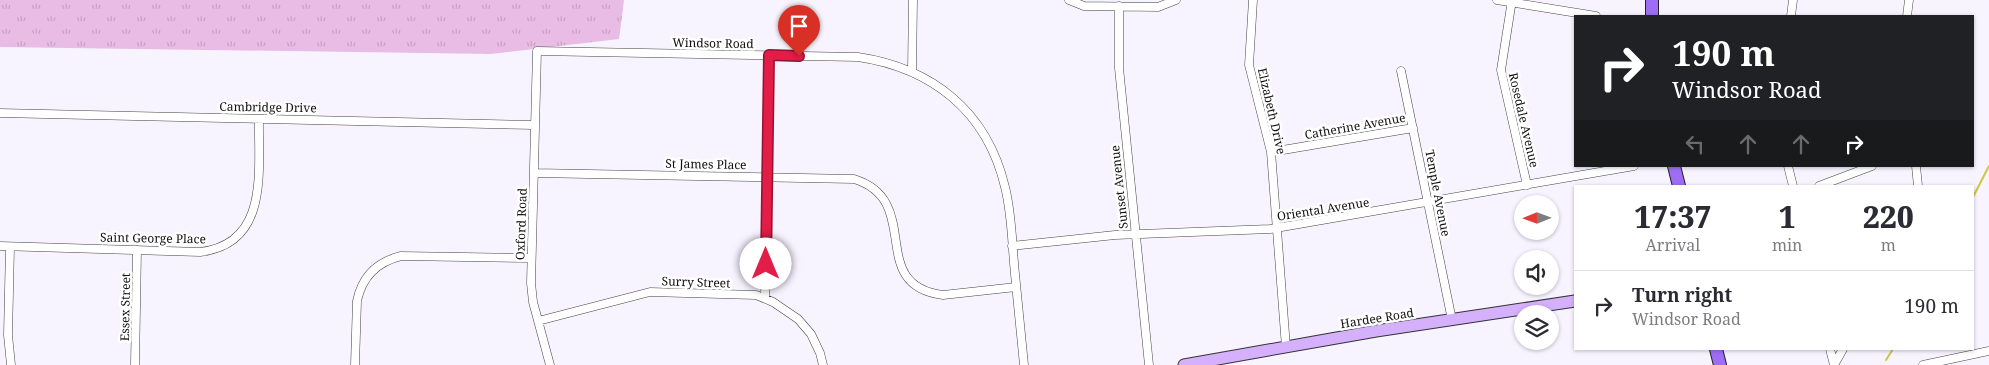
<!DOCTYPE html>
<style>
body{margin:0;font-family:"Noto Serif",serif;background:#f2f2f3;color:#2b2b33;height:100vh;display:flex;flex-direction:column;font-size:19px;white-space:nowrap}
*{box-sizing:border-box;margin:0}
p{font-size:16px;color:#7c7c81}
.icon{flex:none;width:28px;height:28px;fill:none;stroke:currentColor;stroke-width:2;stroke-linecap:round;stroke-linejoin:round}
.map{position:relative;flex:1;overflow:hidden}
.panel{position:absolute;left:1574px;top:185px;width:400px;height:165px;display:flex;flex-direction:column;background:#fff;border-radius:0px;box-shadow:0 1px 4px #0004}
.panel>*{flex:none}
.hud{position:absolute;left:1574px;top:15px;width:400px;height:152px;border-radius:0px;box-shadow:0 1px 4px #0004;background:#202124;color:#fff;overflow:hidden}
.needle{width:32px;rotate:269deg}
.fabs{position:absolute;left:1514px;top:195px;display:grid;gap:10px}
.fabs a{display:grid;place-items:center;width:45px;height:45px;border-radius:50%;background:#fff;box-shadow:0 1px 4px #0004;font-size:25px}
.pin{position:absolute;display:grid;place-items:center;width:42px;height:42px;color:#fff;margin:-51px -21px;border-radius:50% 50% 50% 0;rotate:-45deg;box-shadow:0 0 5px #0007}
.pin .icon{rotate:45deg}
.me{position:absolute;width:55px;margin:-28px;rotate:0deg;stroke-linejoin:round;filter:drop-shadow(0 0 4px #0008)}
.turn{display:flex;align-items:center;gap:18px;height:105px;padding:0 15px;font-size:22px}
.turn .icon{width:65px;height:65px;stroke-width:2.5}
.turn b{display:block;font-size:35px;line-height:42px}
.lanes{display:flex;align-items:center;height:48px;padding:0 15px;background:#0003;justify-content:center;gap:25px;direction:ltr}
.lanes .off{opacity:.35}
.eta{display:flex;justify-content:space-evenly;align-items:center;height:85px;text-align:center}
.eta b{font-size:30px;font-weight:800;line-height:35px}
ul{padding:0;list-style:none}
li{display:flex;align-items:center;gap:15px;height:70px;padding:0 15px;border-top:1px solid #e1e1e2}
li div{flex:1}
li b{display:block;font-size:19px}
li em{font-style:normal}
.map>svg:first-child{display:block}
.grass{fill:url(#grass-tufts)}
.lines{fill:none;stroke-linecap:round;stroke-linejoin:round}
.stream{stroke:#caca41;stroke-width:2}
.street-casing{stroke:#434343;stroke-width:9}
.secondary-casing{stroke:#323232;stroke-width:13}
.primary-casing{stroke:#212121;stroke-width:14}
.street{stroke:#fff;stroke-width:8}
.secondary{stroke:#d5b0fc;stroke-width:11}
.primary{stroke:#9e6df4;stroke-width:12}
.route-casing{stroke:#92132f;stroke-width:12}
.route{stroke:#e11d48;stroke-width:9}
.labels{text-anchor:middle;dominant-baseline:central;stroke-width:5;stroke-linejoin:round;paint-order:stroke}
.street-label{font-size:12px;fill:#101010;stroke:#fff}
</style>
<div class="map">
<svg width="1989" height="365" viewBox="0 0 1989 365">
<defs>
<pattern id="grass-tufts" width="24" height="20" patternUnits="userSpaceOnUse" patternTransform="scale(1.25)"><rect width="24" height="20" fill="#e9bce5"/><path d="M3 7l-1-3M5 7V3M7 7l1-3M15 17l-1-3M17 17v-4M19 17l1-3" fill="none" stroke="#c7a1c3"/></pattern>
</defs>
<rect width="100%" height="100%" fill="#f7f3ff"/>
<!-- grass -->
<path class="grass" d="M0 0H624L619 39 491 54 0 47Z"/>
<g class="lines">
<!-- stream -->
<path class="stream" d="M1972 199 1989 166
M1886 360 1893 349"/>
<defs>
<path id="street" d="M1069 0 1084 6 1158 7 1176 0
M1253 0 1249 65 1271 152 1286 347
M1497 0 1596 16
M1512 0 1501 70 1527 185
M1119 6V68L1149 365
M1791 16 1793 0
M1907 16 1909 0
M912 71 913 0
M1401 71 1452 320
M0 113 535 125
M1271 152 1413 128
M1788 166 1793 186
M1916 166 1918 186
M534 173 854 179C925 201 865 285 943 295L1016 287
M1819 186 1872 166
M0 246 200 252C270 244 258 170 259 119
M1012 246 1115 235 1270 229 1634 166
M10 247 8 335 11 365
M765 298 769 55
M538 321 650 292 756 295 773 302 798 319 811 334 820 353 823 365
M1830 349 1834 365
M135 365 137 250
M355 365 357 301C362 277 376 262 401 256L531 258
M550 365 533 302 531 283 537 51 858 57C932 68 987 111 1005 187 1012 214 1012 245 1015 274 1018 304 1021 335 1024 365
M1834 365 1843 349
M1923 365 1989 351"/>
<path id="secondary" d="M1184 365 1376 331 1575 301"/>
<path id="primary" d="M1652 0V16
M1674 166 1679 186
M1716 349 1720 365"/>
</defs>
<!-- street casing -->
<use href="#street" class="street-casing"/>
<!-- secondary casing -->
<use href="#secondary" class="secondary-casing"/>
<!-- primary casing -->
<use href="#primary" class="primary-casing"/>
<!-- street -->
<use href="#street" class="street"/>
<!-- secondary -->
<use href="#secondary" class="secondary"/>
<!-- primary -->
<use href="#primary" class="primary"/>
</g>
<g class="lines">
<defs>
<path id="route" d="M766 264 769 55 799 56"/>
</defs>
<!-- route casing -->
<use href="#route" class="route-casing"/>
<!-- route -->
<use href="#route" class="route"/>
</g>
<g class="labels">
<!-- street labels -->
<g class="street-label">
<text transform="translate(713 43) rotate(1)">Windsor Road</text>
<text transform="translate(268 107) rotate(1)">Cambridge Drive</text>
<text transform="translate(1272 111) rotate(77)">Elizabeth Drive</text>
<text transform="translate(1524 120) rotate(77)">Rosedale Avenue</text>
<text transform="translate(1355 126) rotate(-10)">Catherine Avenue</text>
<text transform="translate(706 164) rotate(1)">St James Place</text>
<text transform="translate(1119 187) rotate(-96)">Sunset Avenue</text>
<text transform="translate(1438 193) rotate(79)">Temple Avenue</text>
<text transform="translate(1323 209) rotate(-9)">Oriental Avenue</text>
<text transform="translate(521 224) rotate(-88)">Oxford Road</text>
<text transform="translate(153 238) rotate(1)">Saint George Place</text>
<text transform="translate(696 282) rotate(2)">Surry Street</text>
<text transform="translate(125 307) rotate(-89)">Essex Street</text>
<text transform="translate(1377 318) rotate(-9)">Hardee Road</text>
</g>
</g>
</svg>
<div class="fabs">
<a><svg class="needle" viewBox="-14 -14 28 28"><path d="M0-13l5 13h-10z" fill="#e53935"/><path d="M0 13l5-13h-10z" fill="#7c7c81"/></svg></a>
<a><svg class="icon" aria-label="sound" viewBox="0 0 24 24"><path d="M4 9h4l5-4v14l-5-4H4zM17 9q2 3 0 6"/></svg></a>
<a><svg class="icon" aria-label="layers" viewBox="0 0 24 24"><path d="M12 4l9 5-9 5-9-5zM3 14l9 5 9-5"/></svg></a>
</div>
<div class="pin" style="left:799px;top:56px;background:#d93025"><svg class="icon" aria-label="arrive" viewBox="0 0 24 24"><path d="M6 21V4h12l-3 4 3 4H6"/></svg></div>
<svg class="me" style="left:766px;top:264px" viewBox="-20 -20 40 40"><circle r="19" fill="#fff"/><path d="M0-13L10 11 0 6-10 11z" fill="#e11d48"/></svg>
<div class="hud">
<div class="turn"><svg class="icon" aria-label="right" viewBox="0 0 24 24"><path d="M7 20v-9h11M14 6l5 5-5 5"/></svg><div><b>190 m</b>Windsor Road</div></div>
<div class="lanes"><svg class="icon off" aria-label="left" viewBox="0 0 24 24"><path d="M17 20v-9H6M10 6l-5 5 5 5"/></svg><svg class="icon off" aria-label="ahead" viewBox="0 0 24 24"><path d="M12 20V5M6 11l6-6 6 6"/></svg><svg class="icon off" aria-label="ahead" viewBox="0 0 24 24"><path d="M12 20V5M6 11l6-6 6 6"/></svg><svg class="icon" aria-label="right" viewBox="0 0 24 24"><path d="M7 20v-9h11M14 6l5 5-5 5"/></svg></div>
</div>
<section class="panel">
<div class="eta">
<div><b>17:37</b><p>Arrival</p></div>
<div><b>1</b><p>min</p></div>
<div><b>220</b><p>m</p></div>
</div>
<ul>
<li><svg class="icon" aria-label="right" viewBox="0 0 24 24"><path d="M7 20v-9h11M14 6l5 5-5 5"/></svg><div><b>Turn right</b><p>Windsor Road</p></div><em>190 m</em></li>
</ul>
</section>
</div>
